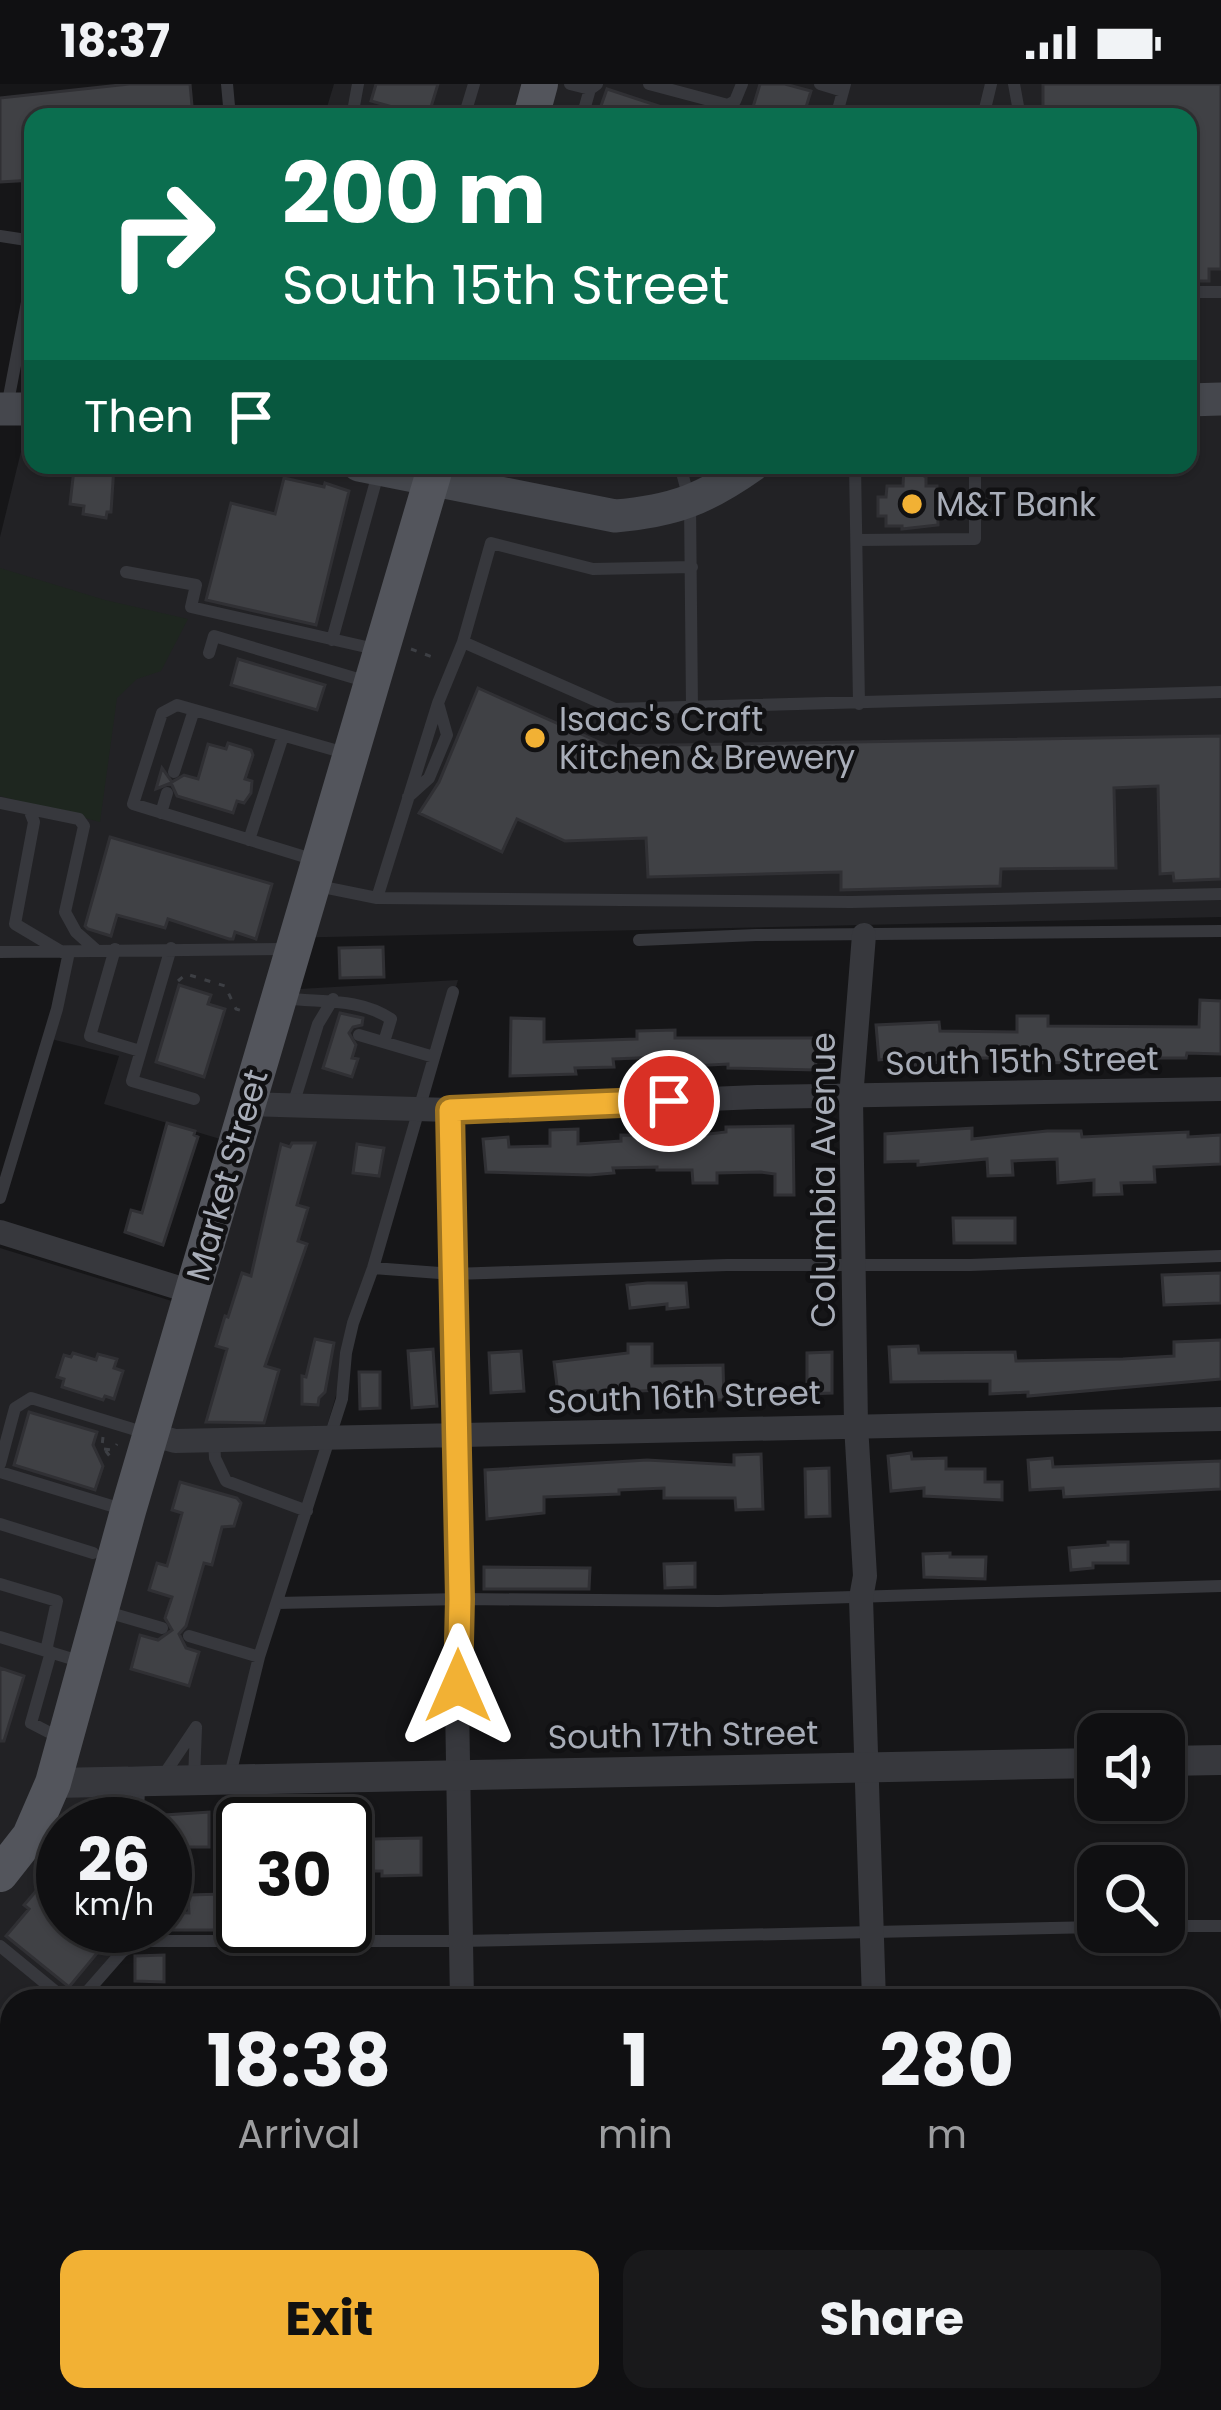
<!DOCTYPE html>
<style>
body{margin:0;font-family:Poppins,sans-serif;background:#19191b;color:#f1f3f6;height:100vh;display:flex;flex-direction:column;font-size:45px;white-space:nowrap}
*{box-sizing:border-box;margin:0}
p{font-size:39px;color:#9c9d9f}
.icon{flex:none;width:66px;height:66px;fill:none;stroke:currentColor;stroke-width:2;stroke-linecap:round;stroke-linejoin:round}
.map{position:relative;flex:1;overflow:hidden}
.sheet{position:absolute;left:0px;top:1905px;width:1221px;height:423px;display:flex;flex-direction:column;background:#101012;border-radius:36px 36px 0 0;box-shadow:0 3px 9px #0004,0 0 0 3px #303032}
.sheet>*{flex:none}
.top-card{position:absolute;left:24px;top:24px;width:1173px;height:366px;border-radius:24px;box-shadow:0 3px 9px #0004,0 0 0 3px #303032;background:#0b6e4f;color:#fff;overflow:hidden}
.tools{position:absolute;left:1077px;top:1629px;display:grid;gap:24px}
.tools a{display:grid;place-items:center;width:108px;height:108px;border-radius:24px;background:#101012;box-shadow:0 3px 9px #0004,0 0 0 3px #303032;font-size:60px}
.speed{position:absolute;left:36px;top:1713px;display:flex;gap:24px;font-size:60px;font-weight:700;text-align:center}
.speed>*{display:grid;place-content:center;width:156px;height:156px;border-radius:50%;background:#101012;box-shadow:0 3px 9px #0004,0 0 0 3px #303032;line-height:1}
.speed small{font-size:30px;font-weight:400}
.speed .limit{border:6px solid #111;border-radius:18px;background:#fff;color:#111}
.pin{position:absolute;display:grid;place-items:center;width:102px;height:102px;color:#fff;margin:-51px;border:6px solid #fff;border-radius:50%;box-shadow:0 3px 12px #0007}
.me{position:absolute;width:132px;margin:-66px;rotate:0deg;stroke-linejoin:round;filter:drop-shadow(0 0 9px #0008)}
.turn{display:flex;align-items:center;gap:42px;height:252px;padding:0 60px;font-size:54px}
.turn .icon{width:156px;height:156px;stroke-width:2.5}
.turn b{display:block;font-size:84px;line-height:102px}
.then{display:flex;align-items:center;height:114px;padding:0 60px;background:#0003;gap:24px;font-size:45px}
.eta{display:flex;justify-content:space-evenly;align-items:center;height:204px;text-align:center}
.eta b{font-size:72px;font-weight:700;line-height:84px}
.cta{display:flex;gap:24px;margin-top:auto;padding:24px 60px}
.cta a{flex:1;height:138px;border-radius:24px;background:#f2b134;color:#111;font-size:48px;font-weight:700;line-height:138px;text-align:center}
.cta a+a{background:#19191b;color:#f1f3f6}
.status{display:flex;justify-content:space-between;align-items:center;height:84px;padding:0 60px;background:#101012;direction:ltr}
.status svg{height:33px;fill:currentColor}
.map>svg:first-child{display:block}
.built{fill:#222225}
.green{fill:#1e261f}
.building{fill:#404145;stroke:#303034;stroke-width:3}
.lines{fill:none;stroke-linecap:round;stroke-linejoin:round}
.path{stroke:#3d3f44;stroke-width:3;stroke-dasharray:6 9;stroke-linecap:butt}
.service{stroke:#37383d;stroke-width:12}
.minor{stroke:#37383d;stroke-width:24}
.tertiary{stroke:#37383d;stroke-width:30}
.secondary{stroke:#45474d;stroke-width:33}
.primary{stroke:#53555c;stroke-width:36}
.route-casing{stroke:#9d7322;stroke-width:30}
.route{stroke:#f2b134;stroke-width:21}
.poi-dot{fill:#f2b134;stroke:#111113;stroke-width:4.5}
.labels{text-anchor:middle;dominant-baseline:central;stroke-width:9;stroke-linejoin:round;paint-order:stroke}
.poi-label{font-size:33px;fill:#a8adb8;stroke:#111113;text-anchor:start}
.street-label{font-size:33px;fill:#a8adb8;stroke:#111113}
</style>
<div class="status"><b>18:37</b><svg viewBox="0 0 49 12"><path d="M0 12V9h3v3zM5 12V6h3v6zM10 12V3h3v9zM15 12V0h3v12zM26 1h20v11H26zM47 4h2v5h-2z"/></svg></div>
<div class="map">
<svg width="1221" height="2326" viewBox="0 0 1221 2326">
<rect width="100%" height="100%" fill="#161618"/>
<!-- built -->
<path class="built" d="M334 0H1221V833L281 854 220 1055 104 1020 119 972 51 955 73 869 0 866V453L33 319V381H1188V33H324Z
M458 896 227 1683 128 1682 131 1740H63V1842H137V1851L75 1917H12V1985L0 1998V1164L201 1226 299 905Z"/>
<!-- green -->
<path class="green" d="M0 484 105 516 188 535 161 587 137 595 117 614 100 738 0 712Z"/>
<!-- building -->
<path class="building" d="M129 0H190L193 33H33V96L0 98V14Z
M376 0H438L428 33 371 17Z
M760 0H785L811 7 803 33H750Z
M1043 0H1221V185H1209V197H1188V33H1043Z
M607 5 683 30 682 33H597Z
M91 381 114 382 111 428H107L106 434 83 430 84 422 70 420 74 385 90 388Z
M904 381H916L918 389 926 393V402H937L938 441 902 445V442H886V432H878V413H886L887 402H903Z
M284 394 324 403 325 399 349 407 316 541 206 516 231 419 275 430Z
M238 575 325 601 317 626 231 601Z
M478 604 608 662 1221 652V795L1174 797 1173 789 1160 790 1158 702 1114 704 1116 784 1001 785 1000 802 841 806V788L648 793 646 754 565 757 517 735 502 768 419 729 439 698Z
M228 659 251 666 253 671 245 695 252 697 251 709 244 719 237 717 233 729 177 712 171 699 156 705 162 684 172 698 184 691 198 695 208 660 226 665Z
M110 753 272 800 256 855 235 848 233 855H229L168 835 165 844 117 831 111 852 88 845 85 842Z
M383 863 384 893 340 894 339 864Z
M179 901 211 911 208 920 225 925 204 993 156 978Z
M1200 916 1221 917V970L1187 969 1186 974H1150V978L1018 979 1017 974H975L914 981V973L879 976 876 941 939 938 940 947 1017 948V932H1048V942L1199 943Z
M340 929 363 934 362 941 353 943 349 949 356 961 352 974 358 975 352 993 323 984Z
M511 934 544 935V958L637 955V947L675 946V954H815L816 986 728 984V980L691 982 690 972 613 975 614 983 575 984 576 990 510 992Z
M167 1039 195 1047 194 1051 198 1053 163 1161 125 1148 131 1126 142 1129Z
M793 1042 794 1111H775V1090L761 1088 717 1089V1099H693L692 1086H657V1083L613 1084 614 1089 590 1091 486 1088 483 1055 508 1053 509 1063 550 1062V1046L578 1045V1060L621 1057V1051L692 1052 726 1048V1043Z
M972 1044V1055L1047 1047H1081L1082 1053 1188 1048V1053L1221 1051V1080L1154 1083 1155 1098 1121 1099 1122 1110 1094 1111V1096L1058 1099 1057 1075 1012 1077 1013 1091 988 1092 987 1075 918 1081V1077L885 1078V1050Z
M292 1059H315L297 1121 308 1124 298 1157 307 1160 265 1282 279 1286 264 1339 206 1338 227 1265 216 1262 225 1232 228 1233 242 1189 251 1192 281 1060 290 1063Z
M357 1060 384 1064 379 1092 353 1089Z
M953 1134H1015V1159H954Z
M1221 1189V1219L1164 1221 1162 1191Z
M647 1199H686L688 1223 667 1225V1220L630 1224 627 1201Z
M315 1255 334 1259 325 1308 319 1314 318 1321 302 1320V1292L306 1293Z
M1221 1256V1295L1028 1312V1308L990 1310V1297L891 1298 889 1263 918 1262 919 1269 1015 1268 1016 1277 1123 1275 1174 1272V1258Z
M628 1260H652V1282L723 1281 724 1316 664 1315 663 1306 593 1309V1306L558 1310 554 1278 628 1269Z
M433 1265 437 1322 412 1324 408 1267Z
M521 1267 524 1307 491 1309 489 1269Z
M832 1268V1309L807 1310V1269Z
M73 1269 96 1276 98 1270 117 1275 114 1284 123 1287 114 1315 105 1312 103 1316 62 1303 64 1295 57 1293 64 1271 71 1273Z
M359 1288H380V1324L360 1325Z
M29 1328 97 1348 93 1361 103 1382 95 1406 14 1381Z
M911 1369 912 1375 946 1374V1385H985V1398H1002V1416L924 1412V1404L891 1407 888 1372Z
M761 1370 763 1425 736 1426 735 1414H664V1404L619 1406V1410L544 1413V1429L487 1435 485 1386 647 1376 734 1381V1371Z
M1052 1374 1053 1383 1221 1377V1405L1064 1413 1063 1404 1030 1406 1028 1376Z
M829 1384 830 1432 806 1433 805 1385Z
M180 1398 237 1414 241 1419 234 1442 222 1443 212 1481 204 1479 186 1542 179 1550 186 1564 199 1568 189 1602 131 1585 140 1551 158 1556 172 1546 165 1534 172 1513 149 1506 157 1479 167 1482 182 1429 172 1426Z
M1108 1458H1128V1479H1093V1484L1071 1486 1069 1464 1108 1461Z
M950 1469V1473H986L985 1495 924 1493 923 1470Z
M695 1479V1503L665 1504 664 1480Z
M484 1483 590 1484 589 1505H484Z
M0 1584 24 1592 4 1657H0Z
M209 1728V1763H165V1731Z
M373 1732V1755L421 1754V1791L382 1792V1787H345V1733Z
M63 1796V1842H79L103 1862 69 1903 6 1852 29 1825 24 1821 43 1799 53 1808Z
M224 1810 225 1846H166V1828L189 1829 188 1811Z
M164 1871V1898L135 1897V1872Z"/>
<g class="lines">
<!-- path -->
<path class="path" d="M411 565 435 574
M178 897 186 890 225 902 236 925 246 928
M103 1353 102 1362 112 1375
M104 1365 113 1366 117 1360
M399 2326V2316"/>
<!-- service -->
<path class="service" d="M227 0 230 33
M570 0 590 5 597 0
M649 0 728 21 735 17 742 0
M820 0 843 7
M1014 0 1020 33
M352 33 358 0
M464 33 474 0
M582 33 590 5
M836 33 845 0
M983 33 991 0
M0 152 33 157
M1188 208H1221
M7 323 33 187
M680 381 690 419 692 624
M855 381 859 620
M926 383 975 382
M855 386 892 384 894 381
M857 456 975 455V381
M126 488 196 501 191 523 375 565
M332 556 379 386
M463 558 491 459 593 485 692 483
M209 569 214 552 368 598
M174 688 194 626
M408 713 429 694 447 651 438 619
M0 719 79 735 84 742 65 828 76 848 95 865
M29 725 34 738 15 840 62 868
M161 729 167 709
M249 756 283 652
M315 776 133 720 162 629 177 621 345 669
M318 802 377 814 438 619 463 558 615 625 1221 608
M377 814 851 818 1221 810
M639 856 756 851 1221 847
M171 864 132 997 194 1015
M115 865 90 952 140 967
M0 868 286 865
M283 914C320 919 358 913 391 935L384 958
M359 951 434 973
M293 1021 318 940 333 915
M0 1114 57 925 69 868
M373 1184 453 1190 727 1181H970L1221 1172
M214 1357 215 1374 226 1397 307 1427
M0 1380 15 1324 31 1314 149 1350
M0 1388 125 1426
M0 1440 93 1469
M0 1500 57 1517 46 1567
M277 1519 460 1515 718 1517 1221 1502
M107 1528 162 1544
M189 1552 259 1573
M0 1553 79 1577
M51 1568 31 1639 60 1654
M163 1692 196 1643
M194 1695 196 1644
M229 1695 259 1573 342 1315 346 1269 353 1239 373 1184 453 908
M138 1740 139 1699
M63 1765 58 1771 63 1776
M1164 1842H1221
M139 1857H461L1098 1843
M0 1862 67 1917
M79 1917 122 1868 139 1857
M0 2009 12 1994
M1209 2146H1221
M0 2167 12 2166
M1182 2326 1183 2316"/>
<!-- minor -->
<path class="minor" d="M864 851 851 1014 856 1341 865 1492 861 1514 874 1917
M248 1020 450 1026 757 1013 1221 1005
M450 1026 460 1515 456 1558 462 1917
M0 1148 192 1208
M150 1350 175 1357 1221 1335
M1209 2000 1221 1999
M0 2025 12 2024
M468 2316V2326
M878 2326 879 2316
M1035 2326 1036 2316"/>
<!-- tertiary -->
<path class="tertiary" d="M1164 1677 1221 1676
M53 1699 1098 1679
M1209 2275 1221 2268
M0 2305H12"/>
<!-- secondary -->
<path class="secondary" d="M1188 316 1221 315
M0 325H33
M359 381 615 432C674 427 705 415 753 381"/>
<!-- primary -->
<path class="primary" d="M531 33 540 0
M0 1790 30 1752 53 1699 128 1427 436 381"/>
</g>
<g class="lines">
<defs>
<path id="route" d="M458 1602 460 1515 450 1026 669 1017"/>
</defs>
<!-- route casing -->
<use href="#route" class="route-casing"/>
<!-- route -->
<use href="#route" class="route"/>
</g>
<!-- markers -->
<g class="poi-dot">
<circle cx="912" cy="420" r="12"/>
<circle cx="535" cy="654" r="12"/>
</g>
<g class="labels">
<!-- poi labels -->
<g class="poi-label">
<text x="936" y="420">M&amp;T Bank</text>
<text x="559" y="635">Isaac's Craft<tspan x="559" dy="38">Kitchen &amp; Brewery</tspan></text>
</g>
<!-- street labels -->
<g class="street-label">
<text transform="translate(1022 977) rotate(-1)">South 15th Street</text>
<text transform="translate(227 1091) rotate(-74)">Market Street</text>
<text transform="translate(823 1096) rotate(-90)">Columbia Avenue</text>
<text transform="translate(684 1313) rotate(-2)">South 16th Street</text>
<text transform="translate(683 1651) rotate(-1)">South 17th Street</text>
</g>
</g>
</svg>
<div class="tools">
<a><svg class="icon" aria-label="sound" viewBox="0 0 24 24"><path d="M4 9h4l5-4v14l-5-4H4zM17 9q2 3 0 6"/></svg></a>
<a><svg class="icon" aria-label="search" viewBox="0 0 24 24"><circle cx="10" cy="10" r="6"/><path d="M15 15l6 6"/></svg></a>
</div>
<div class="speed"><div>26<small>km/h</small></div><div class="limit">30</div></div>
<div class="pin" style="left:669px;top:1017px;background:#d93025"><svg class="icon" aria-label="arrive" viewBox="0 0 24 24"><path d="M6 21V4h12l-3 4 3 4H6"/></svg></div>
<svg class="me" style="left:458px;top:1602px" viewBox="-20 -20 40 40"><path d="M0-17L14 15 0 8-14 15z" fill="#f2b134" stroke="#fff" stroke-width="4"/></svg>
<div class="top-card">
<div class="turn"><svg class="icon" aria-label="right" viewBox="0 0 24 24"><path d="M7 20v-9h11M14 6l5 5-5 5"/></svg><div><b>200 m</b>South 15th Street</div></div>
<div class="then">Then<svg class="icon" aria-label="arrive" viewBox="0 0 24 24"><path d="M6 21V4h12l-3 4 3 4H6"/></svg></div>
</div>
<section class="sheet">
<div class="eta">
<div><b>18:38</b><p>Arrival</p></div>
<div><b>1</b><p>min</p></div>
<div><b>280</b><p>m</p></div>
</div>
<div class="cta"><a>Exit</a><a>Share</a></div>
</section>
</div>
